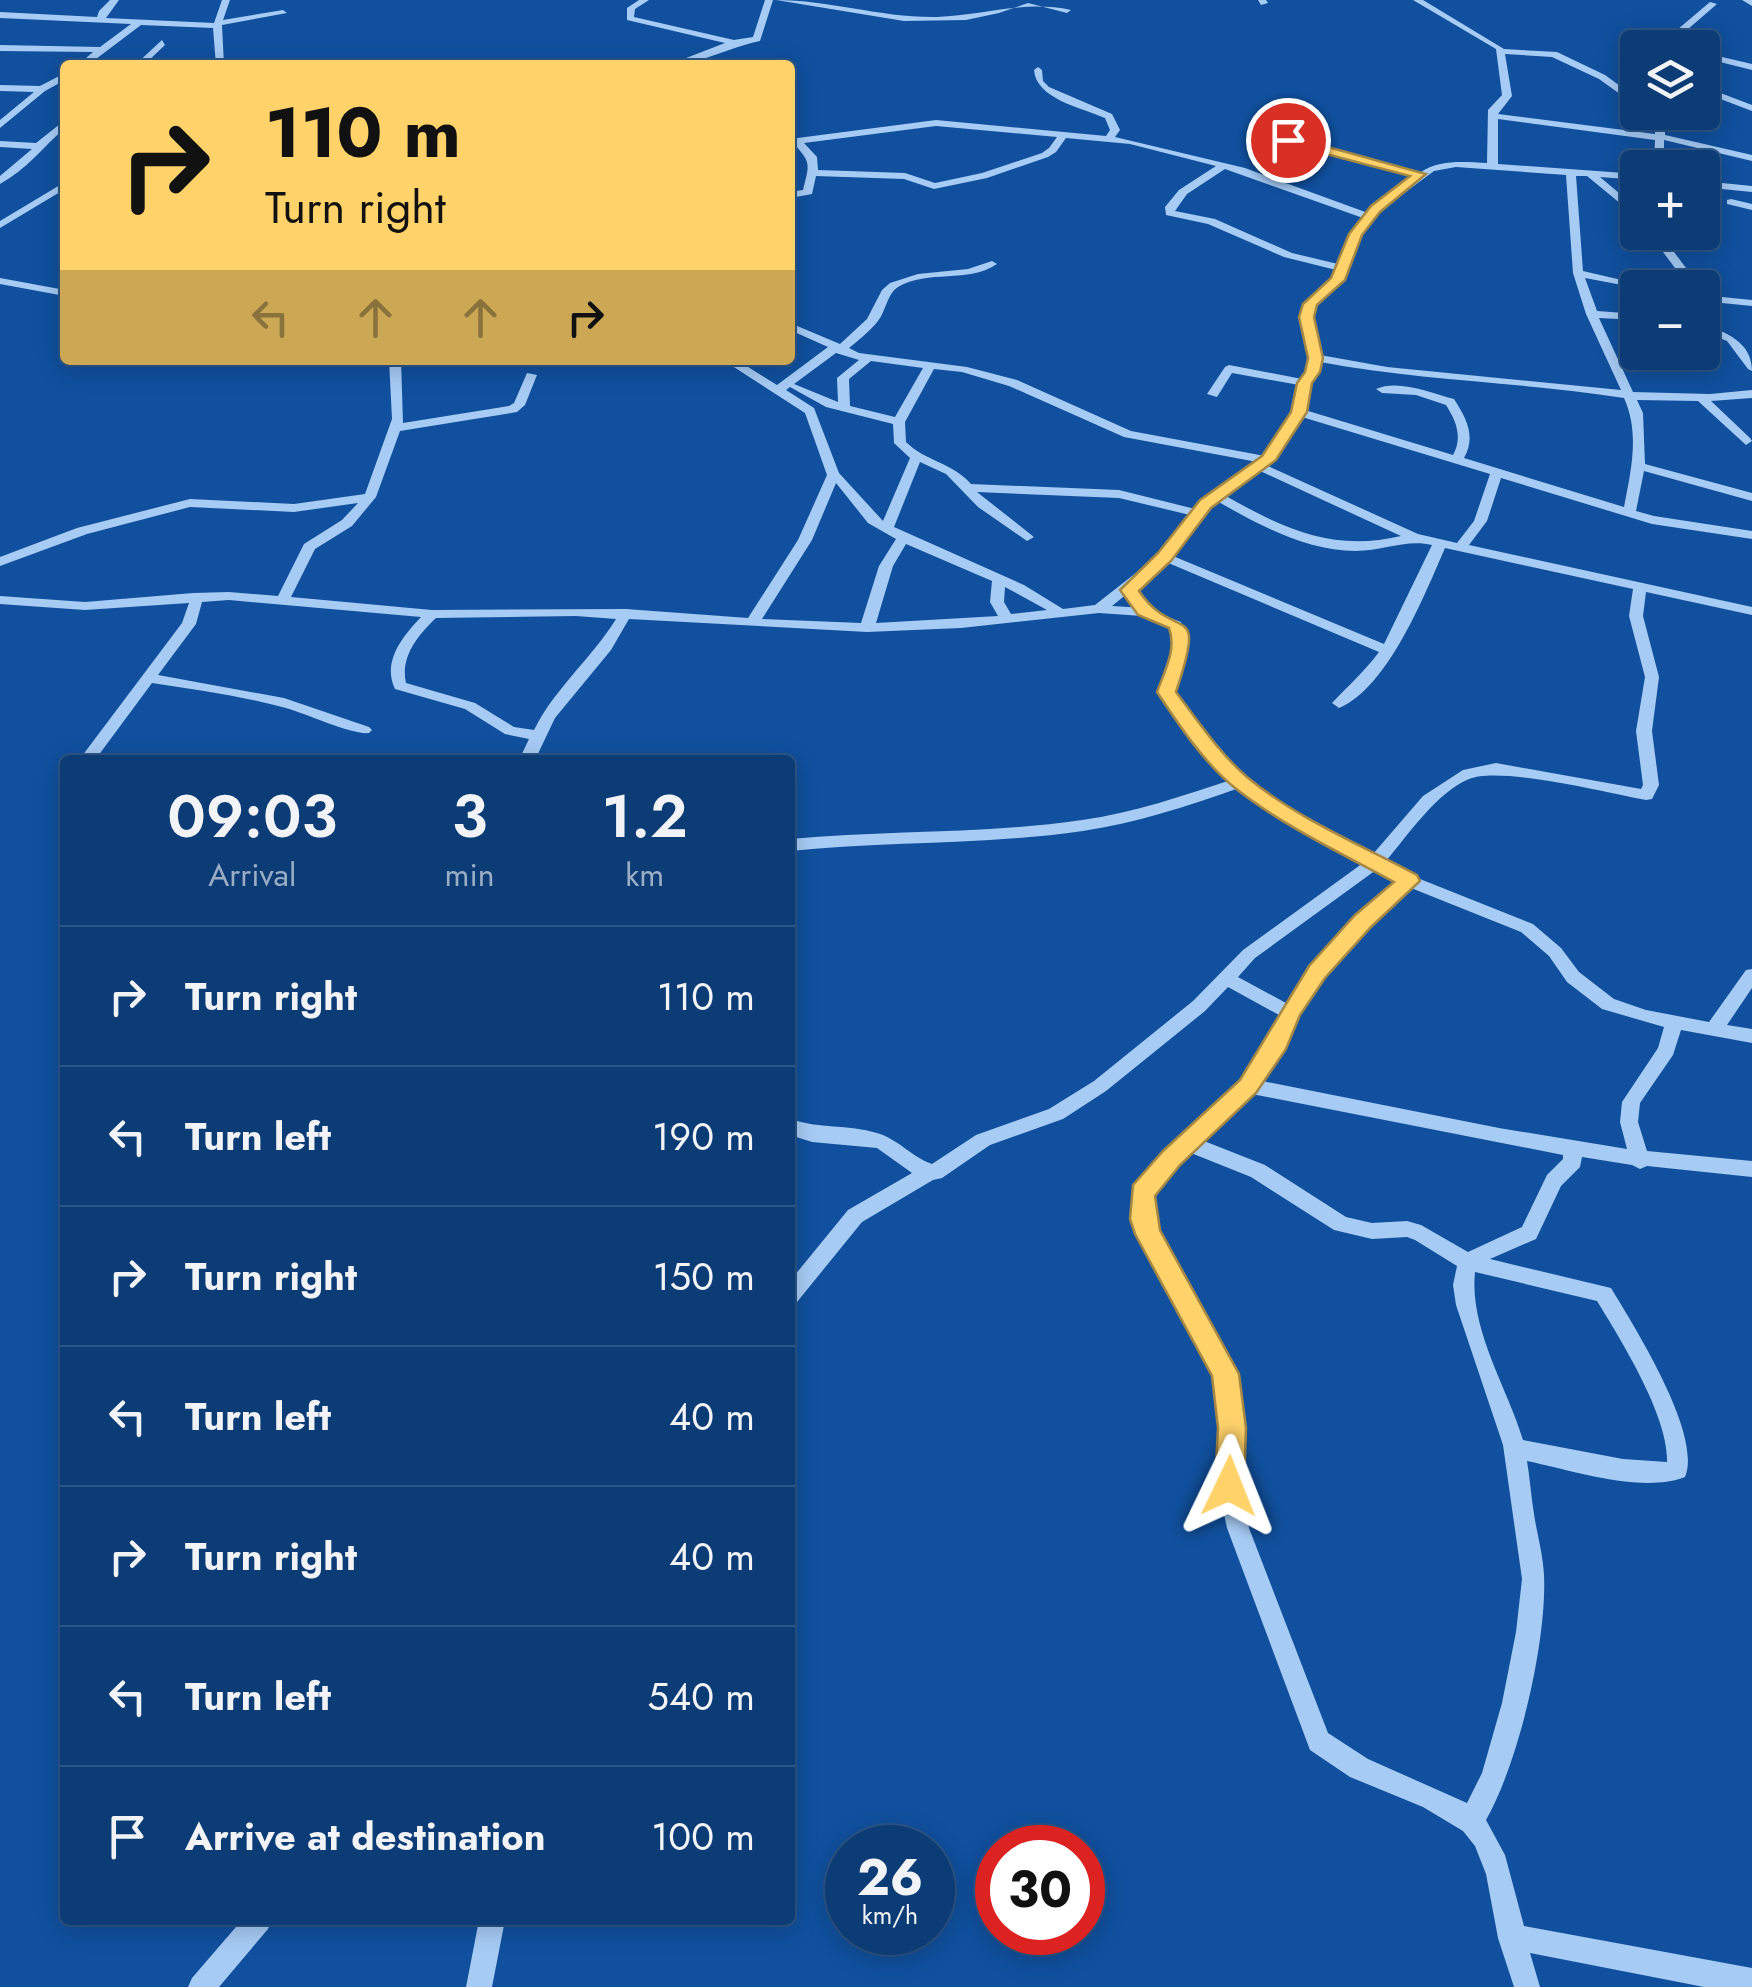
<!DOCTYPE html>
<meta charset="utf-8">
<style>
body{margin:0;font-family:Jost,sans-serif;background:#1a477e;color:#f1f3f6;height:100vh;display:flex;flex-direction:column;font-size:38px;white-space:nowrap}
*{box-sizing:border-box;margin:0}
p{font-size:32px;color:#9aadc5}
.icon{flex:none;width:55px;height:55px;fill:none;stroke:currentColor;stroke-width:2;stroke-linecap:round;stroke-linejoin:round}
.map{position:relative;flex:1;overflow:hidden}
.sheet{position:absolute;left:60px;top:755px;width:735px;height:1170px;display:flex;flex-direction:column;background:#0c3c76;border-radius:10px;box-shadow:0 5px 25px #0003,0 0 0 2px #2c5688}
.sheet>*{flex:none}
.guide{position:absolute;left:60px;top:60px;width:735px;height:305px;border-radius:10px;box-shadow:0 5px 25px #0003,0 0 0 2px #2c5688;background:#ffd26a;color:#111;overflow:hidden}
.tools{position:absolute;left:1620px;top:30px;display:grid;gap:20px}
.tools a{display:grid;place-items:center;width:100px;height:100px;border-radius:10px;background:#0c3c76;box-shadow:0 5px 25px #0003,0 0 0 2px #2c5688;font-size:50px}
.speed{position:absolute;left:825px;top:1825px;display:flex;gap:20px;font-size:50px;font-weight:700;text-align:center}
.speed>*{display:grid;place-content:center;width:130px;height:130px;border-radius:50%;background:#0c3c76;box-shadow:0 5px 25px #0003,0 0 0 2px #2c5688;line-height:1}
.speed small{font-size:25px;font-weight:400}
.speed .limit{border:15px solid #d22;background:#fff;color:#111}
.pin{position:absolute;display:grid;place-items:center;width:85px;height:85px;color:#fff;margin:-42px;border:5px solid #fff;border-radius:50%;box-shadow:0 2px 10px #0007}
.me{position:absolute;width:110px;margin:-55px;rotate:2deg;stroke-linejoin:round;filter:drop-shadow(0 0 8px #0008)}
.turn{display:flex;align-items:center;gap:35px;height:210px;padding:0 40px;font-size:45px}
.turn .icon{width:130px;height:130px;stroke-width:2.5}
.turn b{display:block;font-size:70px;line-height:85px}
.lanes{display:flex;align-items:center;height:95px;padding:0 40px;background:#0003;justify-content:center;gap:50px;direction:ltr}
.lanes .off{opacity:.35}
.eta{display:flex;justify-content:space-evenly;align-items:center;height:170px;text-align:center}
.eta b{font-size:60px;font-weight:600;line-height:70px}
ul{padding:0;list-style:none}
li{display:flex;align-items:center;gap:30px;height:140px;padding:0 40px;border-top:2px solid #2c5688}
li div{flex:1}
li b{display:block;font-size:38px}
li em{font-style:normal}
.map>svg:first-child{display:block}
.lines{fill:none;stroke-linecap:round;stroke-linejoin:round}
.minor{fill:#a6cbf5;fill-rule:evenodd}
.route{fill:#ffd26a;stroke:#a68845;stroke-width:2.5}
</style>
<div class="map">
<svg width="1752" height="1987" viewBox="0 0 1752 1987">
<rect width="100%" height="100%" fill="#10509e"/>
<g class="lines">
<!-- minor -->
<path class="minor" d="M110 0H119L106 18 214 23 222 0H230L223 20 283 10 287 13 222 25 224 65H216L213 28 141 25 88 65H78L93 52 0 51V45L100 47 131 24 0 18V12L97 17 99 11Z
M639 0H649L635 9 634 17 734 40 753 37 765 0H773L760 41C730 47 698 65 668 65L725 43 627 20V8Z
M776 0C830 0 882 18 937 17 986 15 1024 0 1071 10L1067 13 1028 3 999 13 966 20 904 21Z
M1258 0H1266L1268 3 1261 5Z
M1413 0H1423L1504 49 1557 52 1605 75 1638 99V107L1599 79 1552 57 1505 54 1512 96 1498 114 1655 134V129L1643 112H1652L1665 129V135L1752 155V161L1664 140V168H1654L1655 140 1498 119V164L1638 174V180L1600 177 1638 209V218L1587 176H1576L1583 271 1656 288H1638L1585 278 1597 311 1638 314V320L1599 318 1633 392 1710 394 1752 390V398L1711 401 1750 438 1752 441 1746 445 1698 401 1637 400 1643 413 1645 464 1752 493V501L1644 471 1636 511 1654 516 1752 531V539L1652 524 1501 478 1487 521 1469 545 1752 607V615L1646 592 1643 616 1659 677 1652 731 1659 785 1652 799 1646 800C1608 793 1500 766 1469 779 1437 792 1408 835 1386 861L1415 877 1533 924 1561 948 1579 972 1614 999 1646 1010 1709 1022 1746 970 1752 969V988L1727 1025 1752 1029V1043L1681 1030 1673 1055 1640 1103 1638 1122 1647 1151 1752 1161V1177L1647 1166 1640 1169 1632 1165 1582 1157 1580 1167 1561 1186 1536 1239 1490 1259 1611 1288C1634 1326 1703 1435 1685 1477 1642 1494 1571 1470 1527 1461 1530 1479 1531 1496 1534 1514 1537 1534 1543 1554 1544 1575 1547 1641 1519 1762 1486 1820L1505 1855 1524 1926 1752 1968V1987H1704L1530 1953 1540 1987H1514L1498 1938 1486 1874 1475 1846 1463 1831 1423 1807 1350 1777 1310 1750 1227 1528 1218 1486 1221 1428 1215 1375 1132 1219V1193L1147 1170 1243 1080 1258 1057 1279 1015 1228 987 1205 1011 1106 1091 1063 1119 990 1145 942 1178 933 1180 862 1222 797 1302 790 1305V1281L848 1210 912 1173 877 1148 812 1142 790 1135V1119C819 1129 848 1124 877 1133 898 1139 912 1157 932 1164L976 1135 1049 1109 1094 1081 1193 1001 1243 950 1363 863 1283 819 1239 788C1188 806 1136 823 1083 831 986 845 887 841 790 851V839C887 830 986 834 1082 820 1133 813 1182 796 1231 780 1217 764 1162 707 1161 691 1160 668 1178 651 1170 628L1142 616 1099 613 961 628 867 632 629 619 611 650 555 718 535 760H519L529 739 505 734 465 709 395 689C382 662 402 637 421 617L229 600 202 602 196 624 158 675 284 698 369 727 372 730 369 733C352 735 307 714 286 708 242 696 197 690 152 683L95 760H79L182 623 189 603 85 610 0 604V596L85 602 193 593 229 592 278 596 304 544 342 520 358 503 294 512 190 507 87 534 0 566V557L77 528 190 499 294 504 365 494 392 419 389 360H401L403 423 509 406 514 403 527 373 537 375 525 405 517 412 400 431 376 497 352 526 315 549 291 597 432 610 626 609 748 618 798 540 827 475 805 413 723 360H737L777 385 828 347 790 330V323L840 344 867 319 882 290 890 283 918 274 968 269 992 261 997 264C968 284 928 269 898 287 887 294 886 311 878 321 870 331 859 340 849 348L859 353 967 367 1017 380 1131 431 1265 456 1293 412 1299 385 1232 373 1217 397 1207 394 1225 367 1229 365 1302 379C1314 357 1302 332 1302 308L1333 279 1336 270 1284 257 1208 224 1166 215 1165 207 1179 190 1216 166 1130 144 1066 138 1056 152 1048 157 987 178 934 189 904 179 816 176 812 194 790 198V192L803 190C809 165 812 163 794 144L790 145V139L936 120 1106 136 1110 130 1105 118C1082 108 1036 99 1034 70L1038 67 1042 70 1043 81 1049 87 1112 114 1120 130 1115 137 1245 168 1368 213 1415 176 1292 145 1282 140 1275 126 1283 124 1289 136 1298 141 1421 172C1440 159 1465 162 1487 163L1488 110 1502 95 1496 49ZM936 126 1057 137 1049 148 1042 153 982 173 935 183 905 173 818 170 817 157 804 143ZM1456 167 1566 175 1573 273 1586 314 1621 390 1387 367 1320 355 1314 328V309L1342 282 1350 269 1348 267 1360 235 1380 211 1434 171ZM1225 169 1363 218 1350 234 1338 264 1292 253 1215 219 1175 211 1187 194ZM836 353 859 360 837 378 838 402 794 384ZM871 361 923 368 895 417 850 406 849 379ZM1320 362C1421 381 1523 382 1624 398 1640 433 1631 471 1624 507L1464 458C1476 437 1467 419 1454 399 1431 393 1398 379 1376 389L1382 393 1416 395 1446 405C1456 421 1463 437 1453 455L1305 410 1311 383ZM934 369 962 372 1009 386 1124 437 1257 462 1200 501 1195 509 1119 490 971 484C953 463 925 461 906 442L905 422ZM790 387 826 407 893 424 894 443 910 458 883 521 839 473 814 408 786 390ZM1302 417 1490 474 1474 521 1457 543 1418 534 1268 466ZM920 462 946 474 978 507 1027 541 1034 537 977 492 1119 498 1190 515 1160 554 1095 605 1063 609 1024 585 894 527ZM1260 471 1401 536C1333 552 1284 529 1226 496ZM836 483 868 523 896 539 879 566 861 623 762 619 812 540ZM1217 501C1259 525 1306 551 1356 551 1383 551 1406 539 1432 545L1384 644 1173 556 1210 507ZM906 544 992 581 990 602 998 616 876 623 893 566ZM1445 548 1633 589 1629 616 1645 677 1636 731 1643 785 1641 789 1496 763 1463 770 1423 796 1373 854 1295 811 1246 778 1177 698V680L1187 645 1181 622 1144 608 1112 606 1166 562 1379 652C1365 671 1348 686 1332 703L1339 708C1388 688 1425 594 1445 548ZM1005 587 1047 610 1011 614 1004 602ZM576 616 616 619C592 658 554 689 534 730L514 727 475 703 406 683C400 657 418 635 436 618ZM1376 870 1397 882C1354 916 1313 955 1286 1003L1238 977 1255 958ZM1411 888 1521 932 1549 956 1567 982 1602 1009 1664 1027 1658 1048 1622 1102 1620 1122 1627 1149 1499 1128 1262 1081 1319 980 1357 936ZM1252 1094 1563 1155V1159L1547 1175 1522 1227 1468 1252 1421 1225 1407 1221 1372 1223 1346 1217 1265 1165 1204 1141ZM1191 1153 1251 1177 1334 1230 1372 1239 1407 1237 1415 1240 1457 1266 1453 1285 1456 1305 1503 1445 1522 1579 1516 1632 1502 1703 1482 1773 1467 1803 1368 1759 1328 1733 1249 1528 1240 1486 1243 1428 1236 1374 1152 1218C1152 1183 1166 1175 1191 1153ZM1475 1272 1597 1301C1621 1340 1669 1417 1667 1462L1623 1459 1523 1440C1507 1387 1469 1329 1475 1272Z
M1742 0H1752V6Z
M1710 2 1717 4 1680 36 1701 48H1689L1671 39V35Z
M162 40 165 45 144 65H135Z
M1702 48 1722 57 1752 64V70L1716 61 1702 54Z
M65 73V80L45 91 0 128V120L34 92 0 91V85L40 86Z
M1702 86 1752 105V111L1702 92Z
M65 120V128C43 147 26 170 0 184V176L32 149 0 147V141L36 143Z
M1702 181 1752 186V192L1702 187Z
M65 182V189L0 228V221Z
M1731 199 1752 204V210L1727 204V200Z
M1648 232H1659L1701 288H1690Z
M0 278 65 290V296L0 284Z
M1702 295 1752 300V306L1702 301Z
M1702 324C1726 332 1752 342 1752 371L1748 369 1727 341 1702 331Z
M242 1920H272L268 1929 219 1987H188L192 1978Z
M479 1920H505L492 1987H466Z"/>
</g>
<!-- route -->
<path class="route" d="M1288 136 1426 174 1380 212 1362 235 1345 280 1317 305 1314 317 1323 358 1320 372 1312 383 1307 412 1276 460 1211 508 1171 561 1139 591C1176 645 1208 596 1176 692 1198 721 1219 753 1247 777 1296 818 1361 845 1417 875L1420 881 1371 927 1325 978 1300 1015 1286 1049 1256 1093 1180 1165 1155 1196 1160 1230 1239 1374 1246 1428 1244 1486 1239 1496 1229 1500 1219 1496 1215 1486 1218 1428 1212 1376 1135 1234 1130 1219 1133 1185 1163 1151 1240 1080 1309 966 1355 915 1394 882C1341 853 1283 826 1235 788 1204 763 1179 725 1157 692 1164 672 1177 650 1169 628L1138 615 1120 590 1158 553 1200 500 1262 456 1291 412 1297 383 1305 372 1308 358 1299 317 1303 304 1331 278 1349 234 1371 206 1410 176 1284 143Z"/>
</svg>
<div class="tools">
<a><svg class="icon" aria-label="layers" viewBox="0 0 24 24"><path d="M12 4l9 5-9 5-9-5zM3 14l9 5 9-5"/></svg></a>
<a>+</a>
<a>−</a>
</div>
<div class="speed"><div>26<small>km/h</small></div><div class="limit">30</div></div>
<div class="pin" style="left:1288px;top:140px;background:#d93025"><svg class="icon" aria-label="arrive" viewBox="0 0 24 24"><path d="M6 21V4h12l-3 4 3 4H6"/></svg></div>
<svg class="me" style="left:1229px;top:1486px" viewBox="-20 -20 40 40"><path d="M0-17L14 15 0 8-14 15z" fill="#ffd26a" stroke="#fff" stroke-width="4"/></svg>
<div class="guide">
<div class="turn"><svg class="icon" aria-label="right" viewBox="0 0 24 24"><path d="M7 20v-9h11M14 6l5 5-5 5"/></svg><div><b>110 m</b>Turn right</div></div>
<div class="lanes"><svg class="icon off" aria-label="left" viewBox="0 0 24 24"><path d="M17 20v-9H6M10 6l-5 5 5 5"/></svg><svg class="icon off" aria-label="ahead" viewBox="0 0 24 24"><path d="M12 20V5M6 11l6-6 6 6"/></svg><svg class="icon off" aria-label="ahead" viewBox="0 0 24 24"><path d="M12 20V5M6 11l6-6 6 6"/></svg><svg class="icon" aria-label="right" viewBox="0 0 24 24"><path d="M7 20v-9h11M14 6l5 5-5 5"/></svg></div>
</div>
<section class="sheet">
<div class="eta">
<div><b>09:03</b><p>Arrival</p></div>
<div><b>3</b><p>min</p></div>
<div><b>1.2</b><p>km</p></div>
</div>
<ul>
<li><svg class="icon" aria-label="right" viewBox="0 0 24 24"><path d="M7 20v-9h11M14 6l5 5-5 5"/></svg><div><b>Turn right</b></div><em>110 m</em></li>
<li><svg class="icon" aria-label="left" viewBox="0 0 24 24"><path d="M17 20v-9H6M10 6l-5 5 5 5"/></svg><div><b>Turn left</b></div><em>190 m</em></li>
<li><svg class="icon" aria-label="right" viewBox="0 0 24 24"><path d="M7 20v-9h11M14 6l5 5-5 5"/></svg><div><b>Turn right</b></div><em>150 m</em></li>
<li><svg class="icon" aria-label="left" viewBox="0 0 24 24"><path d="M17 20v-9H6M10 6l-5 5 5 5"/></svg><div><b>Turn left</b></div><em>40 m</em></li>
<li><svg class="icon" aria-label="right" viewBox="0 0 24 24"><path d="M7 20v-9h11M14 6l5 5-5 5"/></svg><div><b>Turn right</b></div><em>40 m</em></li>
<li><svg class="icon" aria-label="left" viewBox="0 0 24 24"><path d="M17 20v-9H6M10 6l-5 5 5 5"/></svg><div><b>Turn left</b></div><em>540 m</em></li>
<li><svg class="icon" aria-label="arrive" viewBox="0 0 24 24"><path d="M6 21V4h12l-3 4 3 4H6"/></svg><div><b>Arrive at destination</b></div><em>100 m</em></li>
</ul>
</section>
</div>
